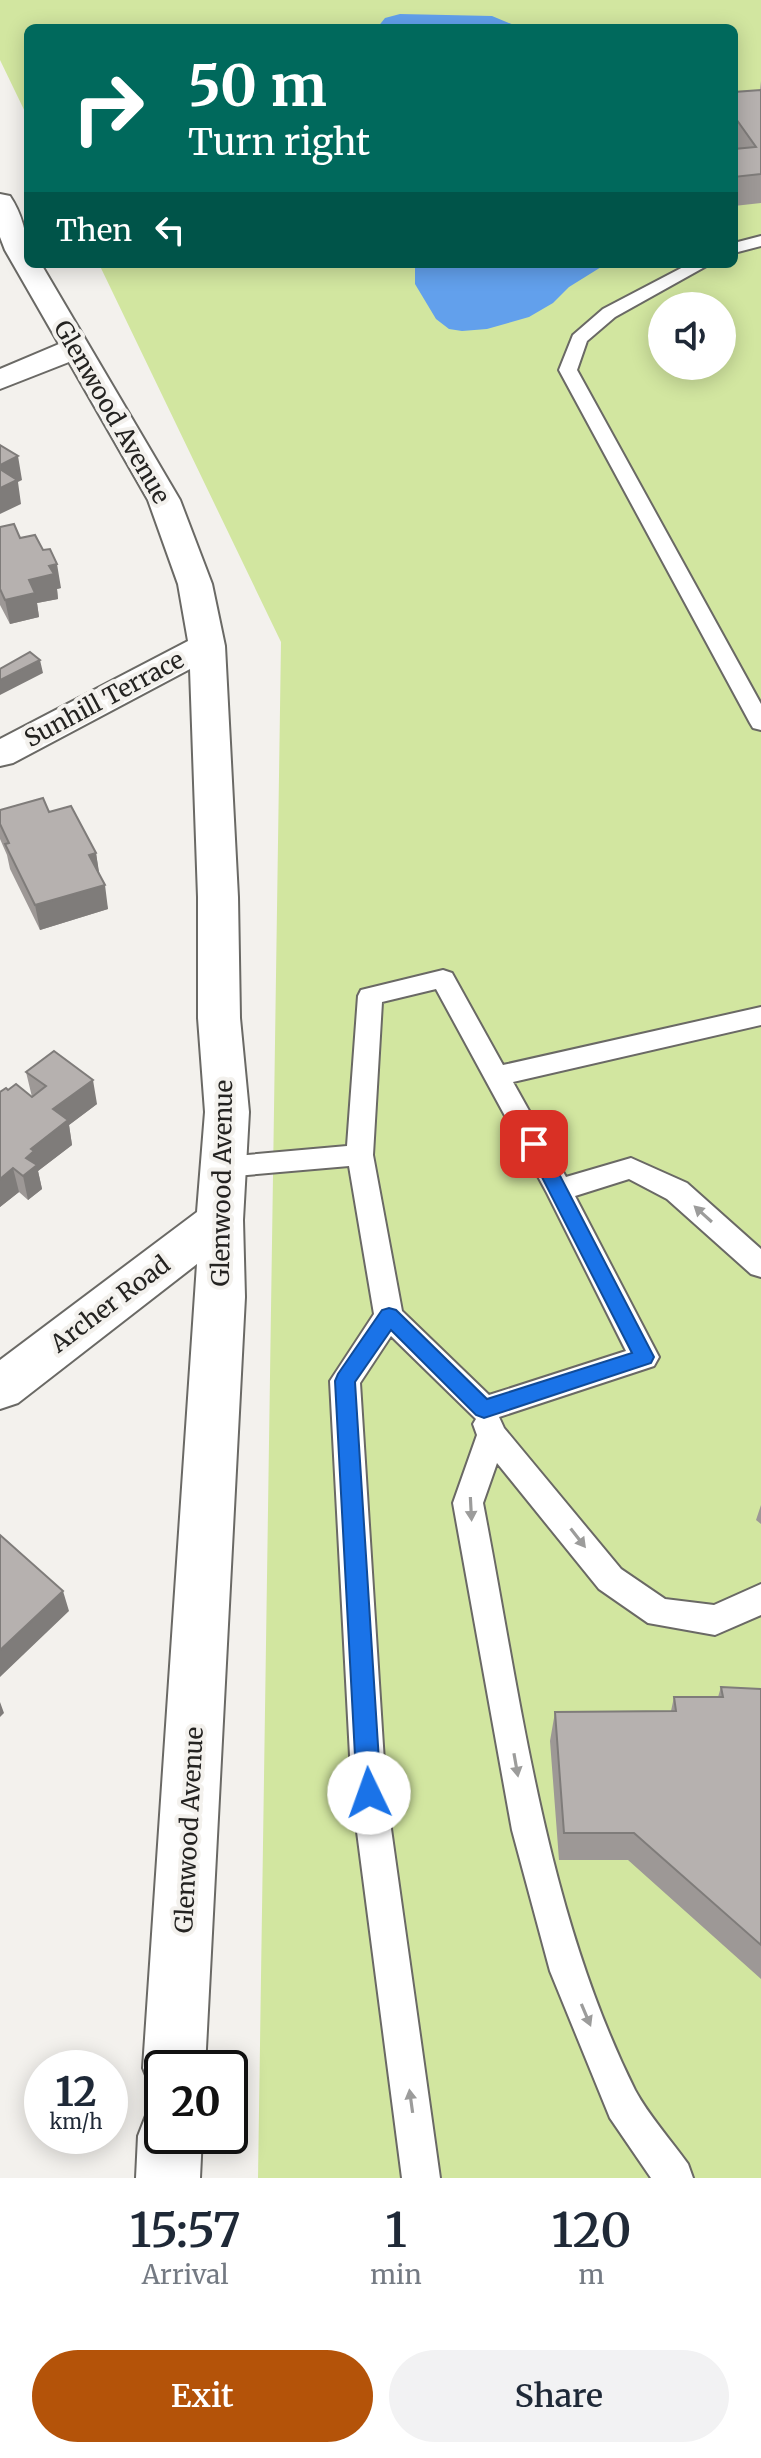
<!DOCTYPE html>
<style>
body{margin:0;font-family:Merriweather,serif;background:#f2f2f3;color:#1f2937;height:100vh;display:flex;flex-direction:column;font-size:30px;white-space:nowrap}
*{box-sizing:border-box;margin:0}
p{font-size:26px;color:#747a83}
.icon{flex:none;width:44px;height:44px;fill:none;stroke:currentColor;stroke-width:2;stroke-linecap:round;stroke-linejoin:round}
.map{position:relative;height:2178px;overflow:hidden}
.details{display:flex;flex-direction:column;background:#fff;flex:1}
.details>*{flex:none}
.banner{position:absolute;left:24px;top:24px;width:714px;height:244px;border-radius:12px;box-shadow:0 4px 20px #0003;background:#00695c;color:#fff;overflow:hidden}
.controls{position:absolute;left:648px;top:292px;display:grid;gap:16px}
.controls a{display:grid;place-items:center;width:88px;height:88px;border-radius:50%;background:#fff;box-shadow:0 4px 20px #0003;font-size:40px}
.speed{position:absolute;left:24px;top:2050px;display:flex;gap:16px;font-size:40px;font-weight:700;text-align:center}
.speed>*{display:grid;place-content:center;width:104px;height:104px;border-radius:50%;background:#fff;box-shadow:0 4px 20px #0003;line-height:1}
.speed small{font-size:20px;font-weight:400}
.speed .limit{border:4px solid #111;border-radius:12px;background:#fff;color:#111}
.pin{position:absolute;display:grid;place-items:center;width:68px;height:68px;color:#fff;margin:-34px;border-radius:16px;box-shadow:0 4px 12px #0006}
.me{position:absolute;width:88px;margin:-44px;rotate:357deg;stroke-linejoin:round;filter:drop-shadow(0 0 6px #0008)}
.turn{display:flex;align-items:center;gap:28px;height:168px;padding:0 32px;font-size:36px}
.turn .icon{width:104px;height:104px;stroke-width:2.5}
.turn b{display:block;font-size:56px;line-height:68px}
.then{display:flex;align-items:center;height:76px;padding:0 32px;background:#0003;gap:16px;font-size:30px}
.eta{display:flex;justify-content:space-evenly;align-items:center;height:136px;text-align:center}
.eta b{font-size:48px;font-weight:600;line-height:56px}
.primary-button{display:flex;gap:16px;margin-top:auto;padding:16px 32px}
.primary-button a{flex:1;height:92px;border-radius:48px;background:#b45309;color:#fff;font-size:32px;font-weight:600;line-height:92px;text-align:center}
.primary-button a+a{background:#f2f2f3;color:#1f2937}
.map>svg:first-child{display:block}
.green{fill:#d2e6a0;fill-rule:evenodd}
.water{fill:#62a0ec}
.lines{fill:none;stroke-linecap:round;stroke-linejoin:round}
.lane-casing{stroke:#6a6965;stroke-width:4}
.street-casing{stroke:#6a6965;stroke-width:4}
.lane{fill:#fff;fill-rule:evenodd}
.street{fill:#fff;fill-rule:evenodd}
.wall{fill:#9d9896}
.shaded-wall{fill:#7f7c7a}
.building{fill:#b6b1af;stroke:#7f7c7a;stroke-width:2}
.oneway{fill:#9c9c9b}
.route{fill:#1a73e8;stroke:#114b97;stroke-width:2}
.labels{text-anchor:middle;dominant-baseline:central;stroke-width:8;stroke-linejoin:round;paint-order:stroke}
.street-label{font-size:24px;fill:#242321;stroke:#f3f1ed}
</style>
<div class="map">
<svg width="761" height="2178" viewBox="0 0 761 2178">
<rect width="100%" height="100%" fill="#f3f1ed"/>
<!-- green -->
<path class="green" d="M0 0H761V2178H258L281 642 99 264H734V28H28V118L0 60ZM662 306H722V366H662Z"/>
<!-- water -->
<path class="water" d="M400 14 492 16 521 28H377L385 18Z
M606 264 569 287 553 303 529 317 487 329 462 331 449 329 436 319 415 284V264Z"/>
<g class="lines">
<defs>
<path id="lane" d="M761 236V246L734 253V243Z
M689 264H710L615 317 587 341 577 370 761 704V730L753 728 750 723 559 370 573 335 603 309Z
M443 970 452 973 503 1065 761 1007V1025L513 1082 566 1177 631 1158 687 1183 761 1249V1277L751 1274 667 1199 629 1179 575 1196 659 1357 654 1366 499 1417 504 1428 621 1569 665 1599 714 1605 761 1584V1615L715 1635 648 1623 599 1589 497 1463 483 1503C521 1699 545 1909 635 2090 649 2116 671 2140 688 2164L693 2178H651L610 2118 550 1971 512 1830 453 1503 477 1435 473 1424 476 1419 391 1336 360 1383 386 1793 440 2178H402L352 1793 330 1381 374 1314 349 1166 224 1177 214 1174 211 1167 214 1160 224 1157 347 1146 358 996 361 990ZM436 989 547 1193 626 1351 489 1395 402 1311 373 1155 382 1002Z"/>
<path id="street" d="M0 194 10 196C24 217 28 240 28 264H41L180 500 212 584 225 646 238 897 240 1018 249 1112 243 1220 245 1297 205 2068H162V2094L152 2090 143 2068 197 1264 18 1403 0 1409V1360L197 1212 205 1112 198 1018V897L190 669 13 763 0 766V739L188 641 178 584 148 500 69 362 0 389V369L59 344 5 250 0 237Z
M162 2107V2136H202L200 2178H136L138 2136 147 2113Z"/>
</defs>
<!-- lane casing -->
<use href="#lane" class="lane-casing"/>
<!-- street casing -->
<use href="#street" class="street-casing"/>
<!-- lane -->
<use href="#lane" class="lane"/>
<!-- street -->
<use href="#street" class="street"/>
</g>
<!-- wall -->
<path class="wall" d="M761 81V203L734 206V92L760 90Z
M0 527 20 538 61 588 57 589 58 599 37 603 39 617 10 624 0 605Z
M0 810 49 812 96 853 99 874 108 909 40 930 10 869 7 855 0 839Z
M26 1072 97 1104 69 1125 72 1145 38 1171 42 1189 28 1200 19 1192 0 1207V1092L8 1090 32 1097Z
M761 1505V1524L756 1520Z
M721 1687 761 1689V1979L628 1860H559L550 1741 555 1712 671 1711 674 1697H718Z"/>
<!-- shaded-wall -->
<path class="shaded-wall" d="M18 456 22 480 18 482 21 504 0 514V465Z
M57 564 61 588 57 589 58 599 37 603 39 617 10 624 5 600 29 580 49 566Z
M40 660 43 673 0 695V680Z
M96 853 100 878 89 855Z
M105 885 108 909 40 930 35 905Z
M93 1080 97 1104 69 1125 72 1145 38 1171 42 1189 28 1200 23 1176 26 1158 53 1109Z
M13 1168 19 1192 0 1207V1179Z
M63 1591 69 1611 0 1677V1650Z
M0 1702 4 1713 0 1717Z"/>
<!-- building -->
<path class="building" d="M761 90V174L734 177V149L756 147 734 116V92Z
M0 445 18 456 0 465Z
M0 469 17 480 0 488Z
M14 524 20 538 35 535 43 550 50 549 57 564 49 566 54 574 29 580 35 593 5 600 0 589V527Z
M30 652 40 660 0 680V669Z
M43 798 49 812 71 806 96 853 89 855 105 885 35 905 5 844 9 843 0 824V810Z
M54 1051 93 1080 53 1109 68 1120 31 1149 34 1151 26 1158 37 1165 23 1176 13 1168 0 1179V1092L6 1088 8 1090 16 1084 32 1097 46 1086 26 1072Z
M0 1535 63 1591 0 1650Z
M721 1687 761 1689V1945L634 1833H564L555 1712 676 1711 674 1697H723Z"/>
<!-- one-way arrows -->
<defs><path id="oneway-solid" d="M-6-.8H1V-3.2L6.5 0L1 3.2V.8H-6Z" transform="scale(2)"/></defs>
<g class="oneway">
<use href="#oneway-solid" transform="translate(703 1214) rotate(-138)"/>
<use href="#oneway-solid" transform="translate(471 1509) rotate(87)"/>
<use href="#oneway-solid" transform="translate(578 1538) rotate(52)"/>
<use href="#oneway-solid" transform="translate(516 1765) rotate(80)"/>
<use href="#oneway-solid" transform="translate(586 2015) rotate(67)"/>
<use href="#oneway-solid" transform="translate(411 2101) rotate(-98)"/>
</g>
<!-- route -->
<path class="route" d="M534 1137 541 1139 654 1357 651 1363 484 1418 476 1415 391 1330 355 1382 381 1793 377 1801 369 1805 361 1801 357 1793 335 1381 338 1374 382 1310 389 1308 396 1310 487 1399 632 1353 525 1144Z"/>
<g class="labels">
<!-- street labels -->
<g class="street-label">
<text transform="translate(112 412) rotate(60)">Glenwood Avenue</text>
<text transform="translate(104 699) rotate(-28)">Sunhill Terrace</text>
<text transform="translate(222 1183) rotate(-89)">Glenwood Avenue</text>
<text transform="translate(110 1304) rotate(-37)">Archer Road</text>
<text transform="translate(189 1830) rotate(-87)">Glenwood Avenue</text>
</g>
</g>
</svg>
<div class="controls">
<a><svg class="icon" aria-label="sound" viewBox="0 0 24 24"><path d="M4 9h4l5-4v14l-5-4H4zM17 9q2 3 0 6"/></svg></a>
</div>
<div class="speed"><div>12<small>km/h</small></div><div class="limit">20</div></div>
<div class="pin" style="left:534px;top:1144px;background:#d93025"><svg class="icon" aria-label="arrive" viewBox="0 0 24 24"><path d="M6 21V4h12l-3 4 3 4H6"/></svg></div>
<svg class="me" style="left:369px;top:1793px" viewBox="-20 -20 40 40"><circle r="19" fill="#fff"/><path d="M0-13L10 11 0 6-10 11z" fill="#1a73e8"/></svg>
<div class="banner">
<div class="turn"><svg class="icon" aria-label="right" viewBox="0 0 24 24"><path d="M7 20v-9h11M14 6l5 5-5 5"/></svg><div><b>50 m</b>Turn right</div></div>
<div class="then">Then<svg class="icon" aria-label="left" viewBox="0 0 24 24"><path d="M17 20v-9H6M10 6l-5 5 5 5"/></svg></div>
</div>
</div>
<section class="details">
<div class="eta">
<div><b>15:57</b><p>Arrival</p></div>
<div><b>1</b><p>min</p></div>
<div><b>120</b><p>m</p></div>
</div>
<div class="primary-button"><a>Exit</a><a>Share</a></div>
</section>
